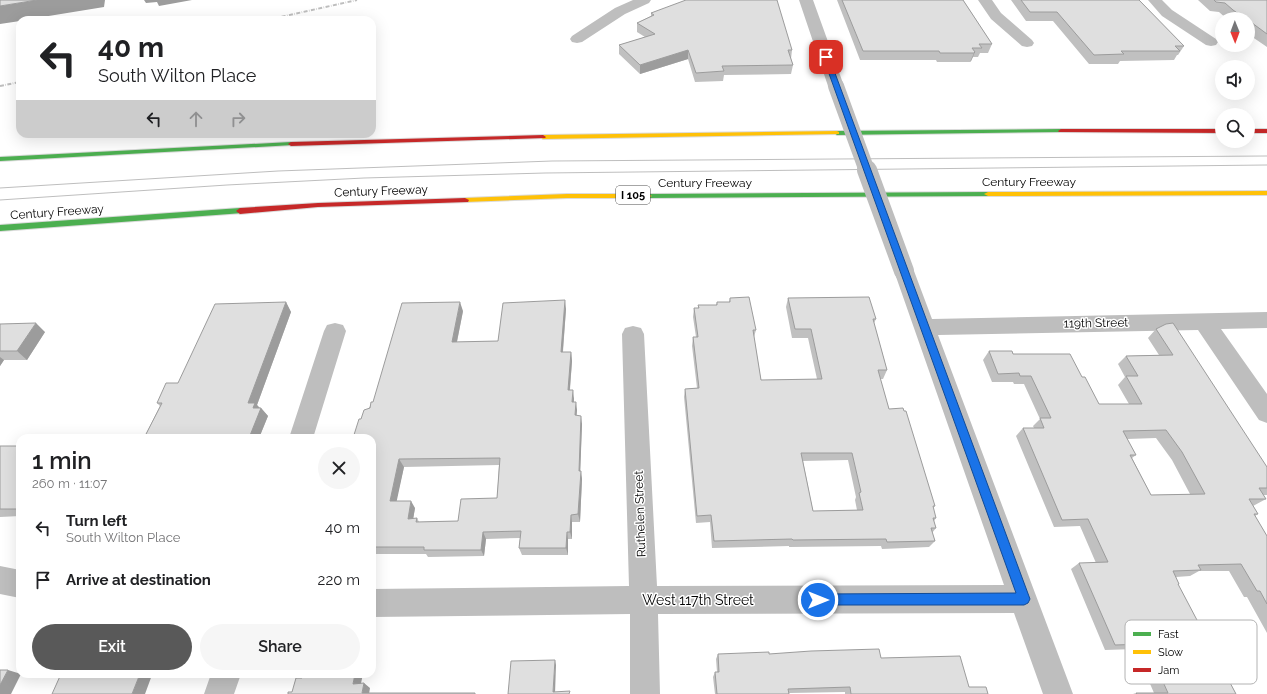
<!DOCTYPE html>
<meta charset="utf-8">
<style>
body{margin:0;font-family:Raleway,sans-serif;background:#f6f6f6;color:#202124;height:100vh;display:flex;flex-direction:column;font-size:15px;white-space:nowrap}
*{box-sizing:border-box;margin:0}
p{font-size:13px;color:#757577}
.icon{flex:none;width:22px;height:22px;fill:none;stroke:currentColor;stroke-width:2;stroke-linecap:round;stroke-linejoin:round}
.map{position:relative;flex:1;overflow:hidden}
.drawer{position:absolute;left:16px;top:434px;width:360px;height:244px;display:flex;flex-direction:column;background:#fff;border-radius:12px;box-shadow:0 4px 16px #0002}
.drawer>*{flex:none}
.banner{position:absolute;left:16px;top:16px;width:360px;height:122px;border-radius:12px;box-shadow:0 4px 16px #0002;background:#fff;color:#202124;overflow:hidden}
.needle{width:26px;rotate:179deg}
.buttons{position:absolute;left:1215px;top:12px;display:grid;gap:8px}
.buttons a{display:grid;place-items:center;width:40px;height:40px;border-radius:50%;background:#fff;box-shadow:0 4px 16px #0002;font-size:20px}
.pin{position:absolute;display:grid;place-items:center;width:34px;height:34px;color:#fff;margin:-17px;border-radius:8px;box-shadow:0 2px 6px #0006}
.me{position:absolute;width:44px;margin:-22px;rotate:90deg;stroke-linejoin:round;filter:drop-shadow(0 0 3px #0008)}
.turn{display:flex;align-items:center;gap:14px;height:84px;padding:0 16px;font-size:18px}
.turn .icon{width:52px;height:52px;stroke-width:2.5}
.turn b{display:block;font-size:28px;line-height:34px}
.lanes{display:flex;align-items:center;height:38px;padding:0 16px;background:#0003;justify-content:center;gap:20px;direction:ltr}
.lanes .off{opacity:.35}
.round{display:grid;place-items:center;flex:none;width:42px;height:42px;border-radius:21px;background:#f6f6f6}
.summary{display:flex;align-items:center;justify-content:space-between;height:68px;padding:0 16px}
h1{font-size:24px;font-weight:600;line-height:30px}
.button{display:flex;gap:8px;margin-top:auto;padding:8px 16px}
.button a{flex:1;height:46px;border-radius:24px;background:#595959;color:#fff;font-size:16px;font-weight:600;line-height:46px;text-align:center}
.button a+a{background:#f6f6f6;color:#202124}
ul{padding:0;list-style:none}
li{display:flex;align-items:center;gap:12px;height:52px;padding:0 16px}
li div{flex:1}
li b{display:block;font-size:15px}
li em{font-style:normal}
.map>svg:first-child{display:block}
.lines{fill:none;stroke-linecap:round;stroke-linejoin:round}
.fast-casing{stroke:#dbdbdb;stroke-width:2}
.slow-casing{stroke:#dbdbdb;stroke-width:2}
.jam-casing{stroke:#dbdbdb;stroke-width:2}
.street{fill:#bebebe;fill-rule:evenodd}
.fast{fill:#4caf50;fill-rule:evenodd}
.slow{fill:#ffc107;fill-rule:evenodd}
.jam{fill:#c62828;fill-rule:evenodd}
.tram{stroke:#bebebe;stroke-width:1}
.rail{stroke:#bebebe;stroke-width:2;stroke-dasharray:4 1.5 0.5 1.5;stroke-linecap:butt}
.street-bridge-far1{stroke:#bebebe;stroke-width:16}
.street-bridge{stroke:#bebebe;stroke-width:20}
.wall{fill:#c0c0c0;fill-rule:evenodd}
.shaded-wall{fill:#9c9c9c}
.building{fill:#dfdfdf;stroke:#9c9c9c;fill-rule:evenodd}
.route{fill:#1a73e8;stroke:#114b97}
.labels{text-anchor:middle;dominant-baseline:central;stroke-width:3;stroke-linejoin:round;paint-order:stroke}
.shield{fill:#fff;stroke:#4c4c4c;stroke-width:1}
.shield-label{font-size:11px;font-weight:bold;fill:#000}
.street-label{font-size:12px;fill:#000;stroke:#fff}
.near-street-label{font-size:14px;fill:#000;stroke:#fff}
.key{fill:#fff;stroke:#b2b2b2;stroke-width:1}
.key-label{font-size:11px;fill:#000}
</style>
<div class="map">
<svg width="1267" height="694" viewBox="0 0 1267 694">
<rect width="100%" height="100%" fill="#fff"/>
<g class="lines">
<defs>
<path id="fast" d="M1061 129 1064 131 1063 132 837 135 834 133 837 131Z
M291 142 294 144 293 145 0 161V157Z
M988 192 992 194 991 196 648 198 644 196 648 194Z
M240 208 243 209V213L0 231V225Z"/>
<path id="slow" d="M837 131 839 132V134L543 139 540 137 543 135Z
M1267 191V195L988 196 984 194 988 192Z
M567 194H648L652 196 648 198H567L465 202 461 200 465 198Z"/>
<path id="jam" d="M1061 129H1222V133L1059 132 1058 131Z
M1248 129H1267V133H1248Z
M543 135 546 137 545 138 291 146 288 144 291 142Z
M465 198 469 200 468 202 318 207 240 214 236 211 240 208 318 203Z"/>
</defs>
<!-- fast casing -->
<use href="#fast" class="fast-casing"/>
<!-- slow casing -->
<use href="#slow" class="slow-casing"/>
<!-- jam casing -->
<use href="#jam" class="jam-casing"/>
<!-- street -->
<path class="street" d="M633 0H651L649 3 625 14 582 42 577 43 572 42 570 39 572 36 615 8Z
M799 0H813L844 86 841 89 836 91 831 89 828 86Z
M978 0H992L1001 13 1032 40 1034 43 1032 46 1027 47 1022 46 991 19Z
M1148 0H1162L1172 10 1216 39 1218 42 1216 45 1211 46 1206 45 1162 16Z
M904 264 911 266 914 271 932 319 1267 312V328L1221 329 1267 394V423L1259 420 1198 330 938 335 1073 694H1043L1014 613 658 614 660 694H630V614L372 617V589L629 586 622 334 625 328 633 326 641 328 644 334 657 586 1004 585 894 271 897 266Z
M335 323 343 325 346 331 313 438H289L324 331 327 325Z
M0 566 20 570V598L0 594Z
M211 674H241L234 694H204Z"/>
<!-- fast -->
<use href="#fast" class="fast"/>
<!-- slow -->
<use href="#slow" class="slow"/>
<!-- jam -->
<use href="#jam" class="jam"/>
<!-- tram -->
<path class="tram" d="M0 188 278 171 552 161 1267 156
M0 200 227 185 364 178 545 173 1267 165"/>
<!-- rail -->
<path class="rail" d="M267 20 357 0
M0 86 20 82"/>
<!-- street-bridge-far1 -->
<path class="street-bridge-far1" d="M836 86 867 171"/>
<!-- street-bridge -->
<path class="street-bridge" d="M867 170 904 271"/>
</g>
<!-- wall -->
<path class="wall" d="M837 0H963L992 44 988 53H980L978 57H973L971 61 970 62H937L936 60H860Z
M1011 0H1139L1184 46 1178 55H1177L1174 60 1120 61 1118 64H1089L1053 21H1026Z
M1198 0H1267V47L1248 34V19H1227L1219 12 1210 11Z
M651 13 792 50 791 59 793 65 791 74 724 75 723 81 695 82 688 59 640 74 619 54V45L645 37 637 32V23L651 16Z
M730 298 756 330 754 337 761 380 817 379 808 338H792L786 307 788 298 876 319 874 323 887 370 883 379H880L889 409 935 506 933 508 936 518 934 521 936 528 932 533 935 541 929 547 882 549 881 546 789 547V546L712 548 710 522 696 523 684 397 685 389 697 388 692 346 693 337H696L693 317 694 308H698V305H716L717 302H729ZM848 460 856 497 855 500 857 510 813 511 803 461Z
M286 302 291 312 257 405 259 408H261L268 416 259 438H144L160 406 157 403 178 383Z
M566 309 563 352H571L572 361 570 390 574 399V402L577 410 576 416 582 424 580 471 582 479 580 522H572V539H568V555H522L519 548 520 538 486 539 484 556 428 557 426 554H372V438L361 419 373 402 463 311 457 342 498 341ZM499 465 497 498 458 521 419 522 417 518 413 519 415 508 396 501 404 467Z
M0 324 45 332 27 360H4L0 366Z
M1156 329 1267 467V495H1263L1266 499 1253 506 1258 514 1255 516 1267 536V633L1247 597H1244L1229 571H1199L1190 576 1176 577 1179 584 1178 585 1236 694H1133L1136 693H1154L1135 649 1105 650 1071 569 1079 563H1096L1080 526 1054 527 1016 436 1023 428H1034L1033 426 1040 419 1024 384H1014L1013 382H992L983 360 989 351 1013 354 1082 377 1099 404H1129L1118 385 1125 377 1118 364 1126 356 1159 355 1148 338ZM1156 438 1172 460 1190 494 1151 495 1132 458 1136 455 1127 439Z
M0 446H20V516L0 517Z
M718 654 881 658 969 687 988 694H845V692L789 693V694H715L713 677 715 672H717L716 659Z"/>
<!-- shaded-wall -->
<path class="shaded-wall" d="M37 0H105L104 7 24 20H20V21L0 24V6Z
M144 0H192L159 6 157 2 146 3Z
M688 50V59L640 74V65Z
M975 52 971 61 970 62 974 53Z
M565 300 566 309 562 361 561 352Z
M286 302 291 312 257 405 261 409V408L268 416 259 438H249L248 403Z
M460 302 463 311 455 351 452 342Z
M36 323 45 332 27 360 17 351Z
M571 352 572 361 569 399 568 390Z
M0 357 4 360 0 366Z
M573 390 574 399 573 410 572 402Z
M576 402 577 410 576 424 575 415Z
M581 416 582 424 580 479 579 471Z
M399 459 404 467 395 509 390 501Z
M581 471 582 479 580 522 578 514Z
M411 501 415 508 412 526 408 519Z
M571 515 572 522V539L570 532Z
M483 532 486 539 484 556 481 550Z
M567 532 568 539V555L566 548Z
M555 660 556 665 555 694 553 692Z
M8 670 21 674 11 694H0V685Z
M140 674H149L152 675 145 694H132Z
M355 674H363L360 688 353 684Z
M364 683 370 688 369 694 362 693Z"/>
<!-- building -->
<path class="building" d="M0 0H37L0 6Z
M686 0H777L792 50H788L793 65 722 66 724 71 696 73 688 50 640 65 619 45 655 34 637 23 654 15 651 13Z
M842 0H963L992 44H979L982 48H972L975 52 974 53H940L939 51H863Z
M1021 0H1139L1184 46H1175L1180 51H1121L1124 54 1094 55 1057 12H1030Z
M1214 0H1267V34L1248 20V19H1246L1233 10 1225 3 1216 2Z
M749 297 756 330H753L761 380 822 379 811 329H795L788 298 869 297 876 319H873L887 370H878L889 409 903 408 904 411H906L935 506H933L936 518H933L936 528H931L935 541 887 542 886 539 793 540 792 539 714 541 711 515 697 516 685 389 699 388 693 337H698L694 308H699L698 305H717V302H730V298ZM801 453H852L861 492 859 493 863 510 813 511Z
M565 300 561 352H571L568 390H573L572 402H576L575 415 581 416 579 471H581L578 514 571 515 570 532H567L566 548H519L521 531 483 532 481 550H424V547H372V438H353L359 419H361L364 410 370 408 371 402H373L402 303 460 302 452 342 498 341 503 303ZM500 458 497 498 461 499 458 521 416 522 417 518 408 519 411 501H390L399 459Z
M286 302 248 403H255L253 408H261L249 438H144L162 403H157L166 383H178L215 304Z
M36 323 17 351H0V324Z
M1173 323 1267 467V488H1259L1266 499H1249L1258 514H1254L1267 536V604L1260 591H1257L1241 564 1198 565 1201 570 1173 571 1179 584H1178L1236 694H1137L1136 693H1168L1146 644 1115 645 1079 563 1108 562 1088 519 1062 520 1023 428H1044L1040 418H1051L1031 376H1020L1019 373 998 374 989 351H1012L1013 354H1070L1082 377H1085L1099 404H1142L1126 376H1138L1126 356 1173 355 1156 329 1166 324ZM1166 430 1182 452 1205 494 1151 495 1130 455H1136L1123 431Z
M0 446H20V509H0Z
M879 649 881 658 960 656 969 687H986L988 694H851L850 687 788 689 789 694H717L715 672H719L718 654 769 652V654L811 651Z
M555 660 553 692 570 691 569 694H508L511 661Z
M0 670H8L0 685Z
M61 674H140L132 694H52Z
M303 674H355L353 684 364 683 362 693H475V694H288V692H292L296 678H302Z"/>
<!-- route -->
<path class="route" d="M826 55 829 57 1030 599 1028 603 1024 605H818L814 604 812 600 814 595 818 594 1016 593 823 57Z"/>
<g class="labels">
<!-- shield labels -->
<rect class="shield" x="616" y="186" width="34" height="18" rx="3"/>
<g class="shield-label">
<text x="633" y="195">I 105</text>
</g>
<!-- street labels -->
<g class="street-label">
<text x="1029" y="182">Century Freeway</text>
<text x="705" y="183">Century Freeway</text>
<text transform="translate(381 191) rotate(-2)">Century Freeway</text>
<text transform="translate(57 212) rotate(-4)">Century Freeway</text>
<text transform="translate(1096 323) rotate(-1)">119th Street</text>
<text transform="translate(640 514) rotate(-92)">Ruthelen Street</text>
</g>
<!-- near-street labels -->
<g class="near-street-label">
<text x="698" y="600">West 117th Street</text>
</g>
</g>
<!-- legend -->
<rect x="1125" y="620" width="132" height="64" rx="6" class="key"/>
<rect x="1133" y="632" width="18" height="4" fill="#4caf50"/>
<rect x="1133" y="650" width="18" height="4" fill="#ffc107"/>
<rect x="1133" y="668" width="18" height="4" fill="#c62828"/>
<g class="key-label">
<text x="1158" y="638">Fast</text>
<text x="1158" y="656">Slow</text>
<text x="1158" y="674">Jam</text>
</g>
</svg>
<div class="buttons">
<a><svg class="needle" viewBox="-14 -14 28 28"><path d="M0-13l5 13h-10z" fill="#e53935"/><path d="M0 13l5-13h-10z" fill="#757577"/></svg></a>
<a><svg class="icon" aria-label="sound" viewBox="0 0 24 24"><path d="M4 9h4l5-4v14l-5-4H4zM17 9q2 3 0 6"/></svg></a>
<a><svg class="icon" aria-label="search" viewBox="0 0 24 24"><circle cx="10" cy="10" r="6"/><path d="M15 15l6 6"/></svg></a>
</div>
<div class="pin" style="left:826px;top:57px;background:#d93025"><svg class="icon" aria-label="arrive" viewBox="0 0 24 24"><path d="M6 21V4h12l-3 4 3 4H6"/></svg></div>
<svg class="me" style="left:818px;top:600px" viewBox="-20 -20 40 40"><circle r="17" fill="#1a73e8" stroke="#fff" stroke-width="3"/><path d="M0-11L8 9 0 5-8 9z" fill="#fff"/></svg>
<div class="banner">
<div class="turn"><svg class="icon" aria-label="left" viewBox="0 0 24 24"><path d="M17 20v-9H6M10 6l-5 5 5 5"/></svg><div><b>40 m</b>South Wilton Place</div></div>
<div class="lanes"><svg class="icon" aria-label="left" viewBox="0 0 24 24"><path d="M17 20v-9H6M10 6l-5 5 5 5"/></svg><svg class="icon off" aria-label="ahead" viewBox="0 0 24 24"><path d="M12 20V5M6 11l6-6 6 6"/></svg><svg class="icon off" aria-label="right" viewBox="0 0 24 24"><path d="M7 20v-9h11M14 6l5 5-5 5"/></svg></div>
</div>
<section class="drawer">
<div class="summary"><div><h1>1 min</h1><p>260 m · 11:07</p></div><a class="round"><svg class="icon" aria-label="close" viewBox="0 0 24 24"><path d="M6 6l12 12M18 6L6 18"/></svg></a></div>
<ul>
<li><svg class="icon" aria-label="left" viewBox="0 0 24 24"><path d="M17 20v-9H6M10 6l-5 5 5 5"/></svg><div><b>Turn left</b><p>South Wilton Place</p></div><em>40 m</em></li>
<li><svg class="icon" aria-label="arrive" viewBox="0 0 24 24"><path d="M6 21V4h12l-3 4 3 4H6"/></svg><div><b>Arrive at destination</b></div><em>220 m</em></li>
</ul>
<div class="button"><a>Exit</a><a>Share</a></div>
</section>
</div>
